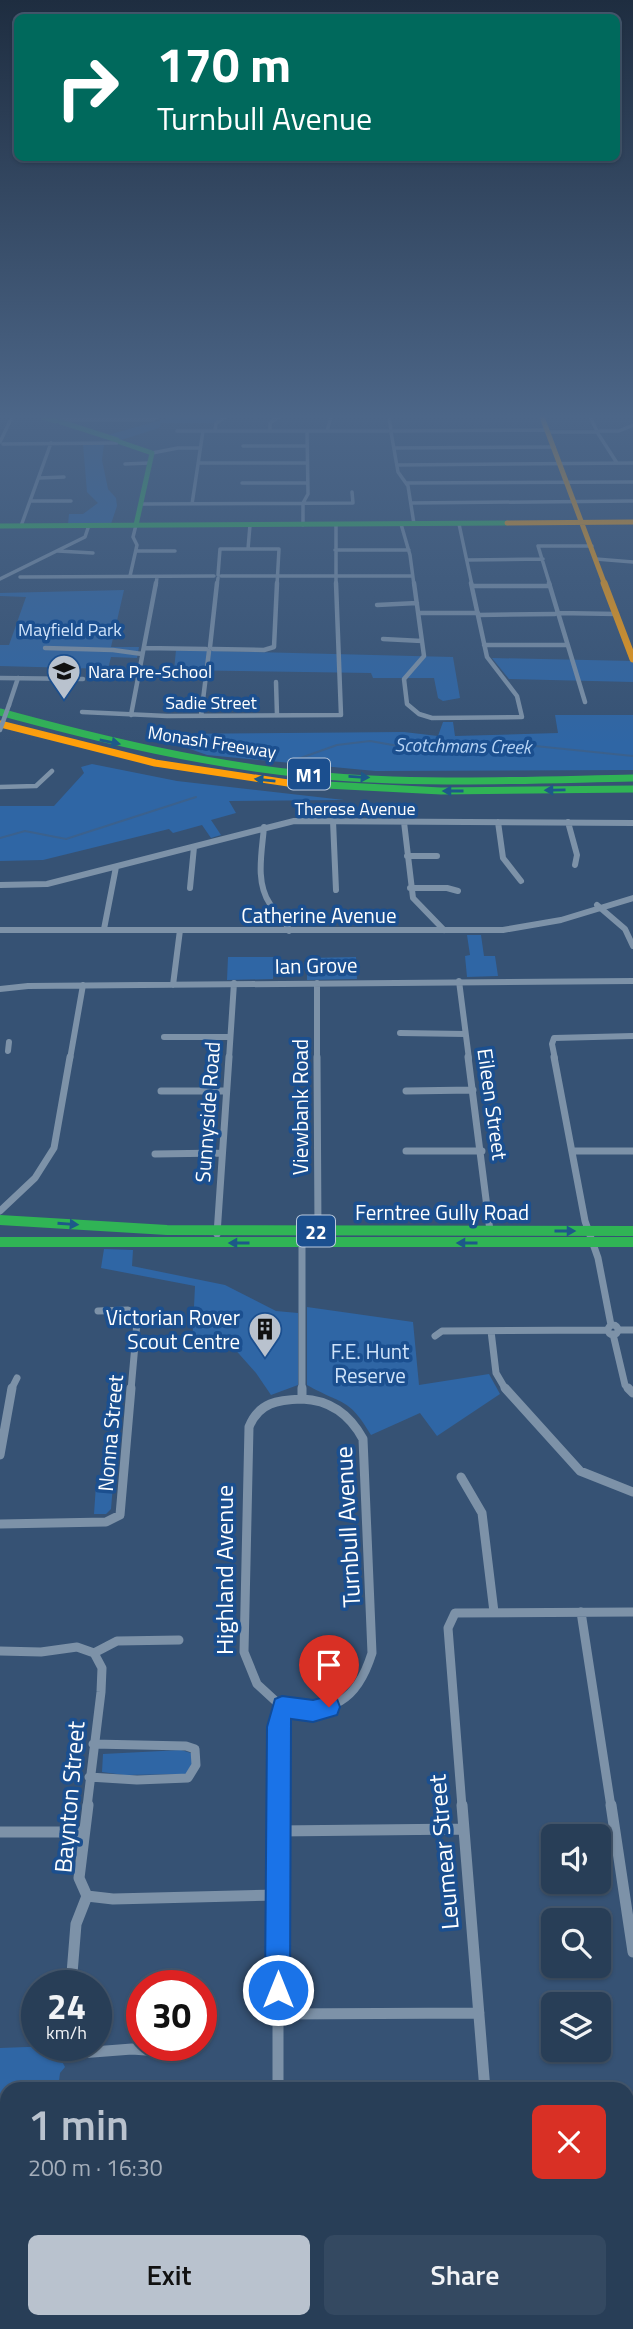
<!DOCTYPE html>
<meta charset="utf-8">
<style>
body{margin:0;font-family:"Titillium Web",sans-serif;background:#344961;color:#f1f3f6;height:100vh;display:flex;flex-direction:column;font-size:26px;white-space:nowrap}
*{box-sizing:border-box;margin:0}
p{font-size:23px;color:#a5aeba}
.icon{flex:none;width:38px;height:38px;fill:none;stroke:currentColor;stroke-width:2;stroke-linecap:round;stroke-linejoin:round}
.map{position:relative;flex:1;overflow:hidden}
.sheet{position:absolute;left:0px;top:2082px;width:634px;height:247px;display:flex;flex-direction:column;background:#283e57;border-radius:21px 21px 0 0;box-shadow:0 2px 5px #0004,0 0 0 2px #44576d}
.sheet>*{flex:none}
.top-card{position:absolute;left:14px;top:14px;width:606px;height:147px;border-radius:10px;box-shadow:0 2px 5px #0004,0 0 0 2px #44576d;background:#00695c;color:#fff;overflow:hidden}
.controls{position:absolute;left:541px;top:1824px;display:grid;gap:14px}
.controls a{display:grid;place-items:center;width:70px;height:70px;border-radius:10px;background:#283e57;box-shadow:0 2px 5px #0004,0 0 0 2px #44576d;font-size:35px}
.speed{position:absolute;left:21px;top:1970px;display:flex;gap:14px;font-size:35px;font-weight:700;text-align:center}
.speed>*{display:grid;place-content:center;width:91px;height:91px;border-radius:50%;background:#283e57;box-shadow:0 2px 5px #0004,0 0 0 2px #44576d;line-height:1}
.speed small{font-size:18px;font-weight:400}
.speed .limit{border:10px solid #d22;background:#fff;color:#111}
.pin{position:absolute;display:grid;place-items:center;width:60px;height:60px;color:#fff;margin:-72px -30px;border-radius:50% 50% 50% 0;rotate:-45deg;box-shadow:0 0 7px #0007}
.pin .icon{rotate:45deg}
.me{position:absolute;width:77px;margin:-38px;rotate:0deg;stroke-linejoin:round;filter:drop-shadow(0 0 5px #0008)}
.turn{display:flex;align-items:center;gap:24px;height:147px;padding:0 28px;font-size:32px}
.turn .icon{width:91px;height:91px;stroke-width:2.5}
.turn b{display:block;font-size:49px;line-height:60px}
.round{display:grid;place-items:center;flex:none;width:74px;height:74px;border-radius:10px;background:#344961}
.summary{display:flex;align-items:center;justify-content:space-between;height:119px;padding:0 28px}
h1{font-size:42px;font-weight:600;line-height:52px;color:#b9c2ce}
.action{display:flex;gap:14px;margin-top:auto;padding:14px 28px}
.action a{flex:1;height:80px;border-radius:10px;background:#b9c2ce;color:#111;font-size:28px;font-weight:600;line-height:80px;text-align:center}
.action a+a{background:#344961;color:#f1f3f6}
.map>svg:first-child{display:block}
.green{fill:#2f66a5}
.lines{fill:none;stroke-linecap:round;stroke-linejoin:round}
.stream{stroke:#3b618d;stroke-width:2}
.street-far5{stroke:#7d92a8;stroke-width:3.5}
.street-far4{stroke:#7d92a8;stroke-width:4.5}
.street-far3{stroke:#7d92a8;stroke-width:6}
.street-far2{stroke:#7d92a8;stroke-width:7}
.street-far1{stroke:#7d92a8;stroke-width:9}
.street{stroke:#7d92a8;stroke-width:11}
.fast-far2{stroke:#30b455;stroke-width:5}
.fast-far1{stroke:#30b455;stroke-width:7}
.fast{stroke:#30b455;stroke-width:10}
.slow-far1{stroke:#ff9f0a;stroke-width:5}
.slow{stroke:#ff9f0a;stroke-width:7}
.street-bridge{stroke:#7d92a8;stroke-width:4.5}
.oneway{fill:#1d5989}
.route{fill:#1a73e8;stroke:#114b97;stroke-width:2}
.labels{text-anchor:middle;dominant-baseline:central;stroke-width:7;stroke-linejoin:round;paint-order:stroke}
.far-park-label{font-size:18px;fill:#cfe3fa;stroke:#1b4f8f}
.far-poi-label{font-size:18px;fill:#fff;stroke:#1b4f8f;text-anchor:start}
.far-street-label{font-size:18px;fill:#fff;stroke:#1b4f8f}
.far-water-label{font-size:19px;font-style:italic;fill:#b5d3f5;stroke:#1b4f8f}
.shield{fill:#1b4f8f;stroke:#bbcadd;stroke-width:2}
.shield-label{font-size:19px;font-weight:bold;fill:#fff}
.street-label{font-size:21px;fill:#fff;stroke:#1b4f8f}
.poi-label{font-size:21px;fill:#fff;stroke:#1b4f8f;text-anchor:end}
.park-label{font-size:21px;fill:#cfe3fa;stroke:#1b4f8f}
.near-street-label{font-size:24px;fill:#fff;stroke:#1b4f8f}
</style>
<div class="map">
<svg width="633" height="2329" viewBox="0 0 633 2329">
<rect width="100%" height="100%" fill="#365274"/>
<!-- green -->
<path class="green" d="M172 417H222L213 423H161L159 428 121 440 108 435Z
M83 444H104L102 460 108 489 116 498 117 506 111 524H68L69 514H83L98 503 87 492Z
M124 590 111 647H139L137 658 111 657 108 669 0 666V645H9L26 597 0 596V593Z
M176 650 453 657 460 698 443 701 438 698 434 678H373L371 673 174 670Z
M492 658 633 661V682L509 679Z
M555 715H633V770L375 771 207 755 162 739 163 734 404 732 438 736 443 722H453L455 736 558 733Z
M92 764 177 781 344 800 229 801 236 813 211 820 221 835 211 838 202 825 173 833 169 829 43 860 0 861V806H54L84 773 81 767Z
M467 935H481L484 956H495L498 976 467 977 465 956 470 955Z
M228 957H274L273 979 227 980Z
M356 957 357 979 307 980V958Z
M104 1249 133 1250 132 1266 225 1285 276 1311 298 1313V1385L271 1395 256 1373 232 1346 192 1347 195 1286 101 1268Z
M307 1307 413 1322 419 1385 489 1374 500 1394 437 1436 420 1413 371 1435C349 1397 342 1405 307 1385Z
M96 1485H113L111 1509 106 1514H94Z
M181 1750 191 1753 195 1759 186 1774 124 1775 102 1772 103 1754Z
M54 2046 65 2067 60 2073 58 2089 7 2090V2140H2L0 2158V2048Z
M627 2210H633V2327H605L604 2322H626Z"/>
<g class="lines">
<!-- stream -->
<path class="stream" d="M295 760 337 745 370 741 410 748 435 745 486 747 505 743 633 756
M0 838 25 831 66 839 196 797"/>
<!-- street-far5 -->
<path class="street-far5" d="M389 417 391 430
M590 417 597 431
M61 420H151L158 417
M177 431H388
M215 431 216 423 226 417
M270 431V423L279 417
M327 431 331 417
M394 431 547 430
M600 431H619L633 425
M391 432 398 472 408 486 414 524
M548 432H595
M597 432 617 463
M0 442 12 417
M3 444 117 443
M243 446H307
M394 448 554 447
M152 453 178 448H200
M198 463H307
M125 464 149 463
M397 465 633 463
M39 478 64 477
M242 483H308
M407 483 633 482
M30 501H71
M411 503 633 501
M142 504 353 503 352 492
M192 504 203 431
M401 524 410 555 414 585
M459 524 472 585
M303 525V503L308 494 307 431
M21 526 51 443
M248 549 250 525
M335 550H409
M58 551 93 553
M136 551H175
M596 559 633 562
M467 560 543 559
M218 575 220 549H279L277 585
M130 576 137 545 133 537 136 525
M221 576H413
M20 577 214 576
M0 579 85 537 89 525
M156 585 157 577
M217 585 218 578
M336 585V525
M550 585 538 546H592"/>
<!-- street-far4 -->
<path class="street-far4" d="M414 583 424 656 404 679 407 704 419 714 432 718 522 717 517 696 487 657 471 583
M549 583 558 613
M473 586H550
M377 605 417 603
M419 613H478
M558 613 617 614
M478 615 555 614
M559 616 585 702
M383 639 422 641
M484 645H567
M210 647 217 583
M45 648 113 650 142 654
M144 648 206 649
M213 649 264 650 274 647 277 583
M0 678 83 679
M276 682 277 715
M9 705 18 678
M82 712 167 716 341 715 336 583
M131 715 156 583
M201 716 209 651
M0 787 36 786 52 771"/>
<!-- street-far3 -->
<path class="street-far3" d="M333 821 336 890
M404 822 413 898 444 930
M498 822 503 858 521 881
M568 822 577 855 575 865
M264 827C262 852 255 882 270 904 276 914 287 920 289 931
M407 856H437
M0 885 47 884 294 821 633 823
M190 888 194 847
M410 888H447L458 891
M597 905 625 929 633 946
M104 929 116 867
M0 930H503L561 920 633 898
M459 981 469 1059
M317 983V1059
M173 985 180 930
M0 989 28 986 633 981
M400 1033 465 1034
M164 1037H229
M8 1051 9 1042
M70 1059 83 985
M229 1059 234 983
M555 1059 552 1044 554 1038 633 1036"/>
<!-- street-far2 -->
<path class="street-far2" d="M317 1057 318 1231
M468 1057 490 1231
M554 1057 585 1221 598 1258 611 1325
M161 1091H226
M406 1091 473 1090
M406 1151H482
M572 1151H633
M155 1154 222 1153
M0 1211 35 1178 54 1148 70 1057
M217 1234 229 1057
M302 1243V1390
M98 1311 128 1310 135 1314 137 1322 131 1390
M608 1330a5 5 0 1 1 10 0a5 5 0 1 1-10 0Z
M618 1330H633
M491 1331 496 1373 506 1390
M613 1334 625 1385 630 1390
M435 1336 442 1331 608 1330
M11 1390 17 1378"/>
<!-- street-far1 -->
<path class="street-far1" d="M505 1388 580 1471 633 1492
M628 1388 633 1393
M0 1455 12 1388
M461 1477 482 1513 494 1612
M0 1524 106 1522 120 1515 131 1388
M581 1612 611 1807
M0 1651 41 1652 77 1647 94 1653 117 1641 179 1640
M282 1707C333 1712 356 1704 372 1653L363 1439C350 1415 330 1400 302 1399
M89 1777 137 1780 188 1778 196 1765 195 1749 186 1746 93 1744
M87 1807 101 1692 102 1668 94 1653
M278 1807V1727L282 1707 257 1684 244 1652 249 1427C259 1402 278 1400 302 1399V1388
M462 1807 448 1628 455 1613 633 1612"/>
<!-- street -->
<path class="street" d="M278 1805V2090
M462 1805 485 2090
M611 1805 633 1952
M277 1831 464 1829
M0 1832H83
M87 1896 113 1899 277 1895
M71 1986 76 1924 87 1896 79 1878 88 1805
M278 2014 479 2013
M69 2046 80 2053 132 2049 187 2053
M626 2193 633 2192
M0 2233H7
M278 2322V2329
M503 2322 504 2329
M65 2329 66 2322"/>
<!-- fast-far2 -->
<path class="fast-far2" d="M43 417 56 421
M61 422 117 440
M120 442 152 453 136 525
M0 526 507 523"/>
<!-- fast-far1 -->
<path class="fast-far1" d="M0 712C103 740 207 765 313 775 419 785 527 780 633 778
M288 783 441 791 633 789"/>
<!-- fast -->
<path class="fast" d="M0 1220 167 1230 633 1231
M0 1242H633"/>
<!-- slow-far1 -->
<path class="slow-far1" d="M542 417 605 585
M507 523 633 522"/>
<!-- slow -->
<path class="slow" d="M604 583 633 659
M0 724 155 763 288 783"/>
<!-- street-bridge -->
<path class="street-bridge" d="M0 730 9 705"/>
</g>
<!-- one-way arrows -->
<defs><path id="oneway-solid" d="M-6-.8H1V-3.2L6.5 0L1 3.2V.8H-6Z" transform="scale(1.75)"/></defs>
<g class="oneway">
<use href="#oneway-solid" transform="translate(110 742) rotate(11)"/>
<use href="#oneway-solid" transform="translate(359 777) rotate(3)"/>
<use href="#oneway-solid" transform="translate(265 780) rotate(-174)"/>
<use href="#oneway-solid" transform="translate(555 790) rotate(179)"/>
<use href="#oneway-solid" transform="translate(453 791) rotate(-180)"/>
<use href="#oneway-solid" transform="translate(68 1224) rotate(4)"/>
<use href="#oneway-solid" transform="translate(565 1231)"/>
<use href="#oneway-solid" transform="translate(239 1243) rotate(-180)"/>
<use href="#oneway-solid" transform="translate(467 1243) rotate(180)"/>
</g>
<!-- sky -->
<linearGradient id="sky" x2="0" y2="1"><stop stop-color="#1e2d40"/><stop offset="0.56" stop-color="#4c6688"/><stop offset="1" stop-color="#4c6688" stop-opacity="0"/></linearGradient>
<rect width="633" height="743" fill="url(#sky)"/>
<!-- route -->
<path class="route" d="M282 1696 313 1700 329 1696 337 1699 340 1707 337 1715 313 1722 291 1719 290 1990 287 1999 278 2003 269 1999 265 1990 267 1727 275 1699Z"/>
<!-- icons -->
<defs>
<symbol id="school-pin" viewBox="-11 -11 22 30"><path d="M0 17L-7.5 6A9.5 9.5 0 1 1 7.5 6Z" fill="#b9c2ce" stroke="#1b4f8f"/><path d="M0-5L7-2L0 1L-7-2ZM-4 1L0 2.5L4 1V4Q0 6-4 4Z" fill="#111"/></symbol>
<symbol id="building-pin" viewBox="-11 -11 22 30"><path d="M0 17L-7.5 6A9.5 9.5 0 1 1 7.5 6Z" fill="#b9c2ce" stroke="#1b4f8f"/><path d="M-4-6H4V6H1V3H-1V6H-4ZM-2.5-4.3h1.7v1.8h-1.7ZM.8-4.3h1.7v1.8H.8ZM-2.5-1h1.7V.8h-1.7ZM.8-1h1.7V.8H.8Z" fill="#111"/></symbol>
</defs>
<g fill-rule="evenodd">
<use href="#school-pin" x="45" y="652" width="38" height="52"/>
<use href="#building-pin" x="246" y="1310" width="38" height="52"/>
</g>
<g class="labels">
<!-- far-park labels -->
<g class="far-park-label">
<text x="70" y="629">Mayfield Park</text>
</g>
<!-- far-poi labels -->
<g class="far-poi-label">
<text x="88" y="671">Nara Pre-School</text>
</g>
<!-- far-street labels -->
<g class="far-street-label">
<text x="211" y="702">Sadie Street</text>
<text transform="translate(212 742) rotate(9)">Monash Freeway</text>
<text x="355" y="808">Therese Avenue</text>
</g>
<!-- far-water labels -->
<g class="far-water-label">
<text transform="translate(463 745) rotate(1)">Scotchmans Creek</text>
</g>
<!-- shield labels -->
<g class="shield">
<rect x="288" y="758.5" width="42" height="31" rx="5"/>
<rect x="297" y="1215.5" width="38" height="31" rx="5"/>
</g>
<g class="shield-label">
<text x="309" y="774">M1</text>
<text x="316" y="1231">22</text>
</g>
<!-- street labels -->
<g class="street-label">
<text x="319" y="915">Catherine Avenue</text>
<text transform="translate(316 965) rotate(-1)">Ian Grove</text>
<text transform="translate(493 1104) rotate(82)">Eileen Street</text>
<text transform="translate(300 1107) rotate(-90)">Viewbank Road</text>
<text transform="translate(207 1112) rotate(-86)">Sunnyside Road</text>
<text x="442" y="1212">Ferntree Gully Road</text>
<text transform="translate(110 1433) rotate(-85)">Nonna Street</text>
</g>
<!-- poi labels -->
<g class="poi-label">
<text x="240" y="1317">Victorian Rover<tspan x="240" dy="24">Scout Centre</tspan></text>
</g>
<!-- park labels -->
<g class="park-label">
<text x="370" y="1351">F.E. Hunt<tspan x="370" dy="24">Reserve</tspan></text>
</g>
<!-- near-street labels -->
<g class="near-street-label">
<text transform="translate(347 1527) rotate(-93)">Turnbull Avenue</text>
<text transform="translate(224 1570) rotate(-90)">Highland Avenue</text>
<text transform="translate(69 1797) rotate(-85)">Baynton Street</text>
<text transform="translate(443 1852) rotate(-95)">Leumear Street</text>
</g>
</g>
</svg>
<div class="controls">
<a><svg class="icon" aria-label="sound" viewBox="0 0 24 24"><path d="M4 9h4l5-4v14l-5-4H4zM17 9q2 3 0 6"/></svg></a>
<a><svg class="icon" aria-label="search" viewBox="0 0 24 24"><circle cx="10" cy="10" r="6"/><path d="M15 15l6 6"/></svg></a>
<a><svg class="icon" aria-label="layers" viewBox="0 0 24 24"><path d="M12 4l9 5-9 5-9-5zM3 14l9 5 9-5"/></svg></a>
</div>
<div class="speed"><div>24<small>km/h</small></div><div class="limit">30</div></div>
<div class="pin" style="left:329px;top:1707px;background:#d93025"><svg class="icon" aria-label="arrive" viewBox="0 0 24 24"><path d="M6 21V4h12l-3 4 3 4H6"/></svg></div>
<svg class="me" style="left:278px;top:1990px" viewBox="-20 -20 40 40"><circle r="17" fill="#1a73e8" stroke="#fff" stroke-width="3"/><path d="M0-11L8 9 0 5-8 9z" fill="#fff"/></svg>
<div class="top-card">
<div class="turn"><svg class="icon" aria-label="right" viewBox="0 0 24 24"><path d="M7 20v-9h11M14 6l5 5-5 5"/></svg><div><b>170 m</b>Turnbull Avenue</div></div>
</div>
<section class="sheet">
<div class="summary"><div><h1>1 min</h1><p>200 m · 16:30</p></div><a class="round" style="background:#d93025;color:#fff"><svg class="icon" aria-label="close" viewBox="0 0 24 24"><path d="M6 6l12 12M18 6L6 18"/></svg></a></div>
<div class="action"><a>Exit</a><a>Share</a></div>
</section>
</div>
